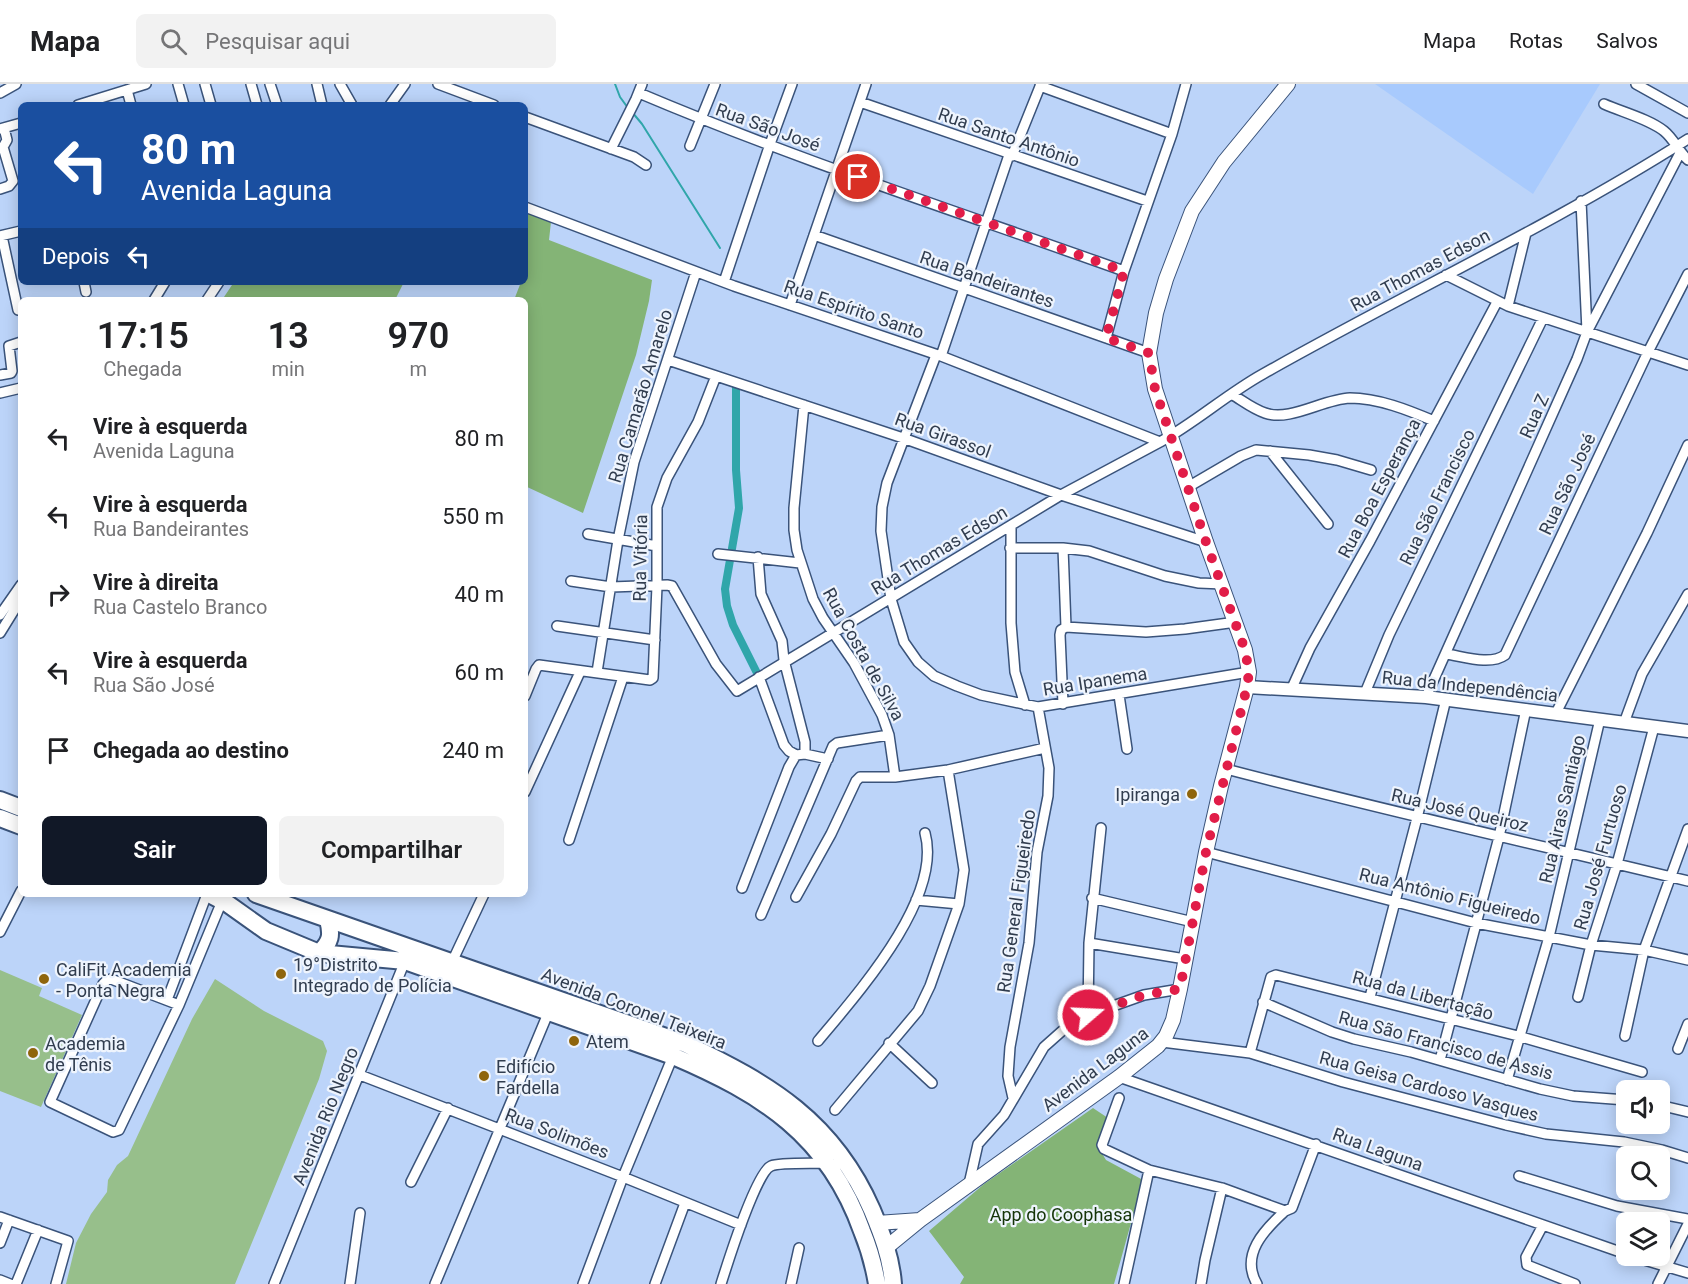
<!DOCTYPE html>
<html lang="pt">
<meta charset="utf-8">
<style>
body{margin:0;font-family:Roboto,sans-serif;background:#f2f2f2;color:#202124;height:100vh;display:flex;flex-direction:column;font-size:22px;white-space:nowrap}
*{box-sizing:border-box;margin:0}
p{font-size:20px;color:#757577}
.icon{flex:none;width:33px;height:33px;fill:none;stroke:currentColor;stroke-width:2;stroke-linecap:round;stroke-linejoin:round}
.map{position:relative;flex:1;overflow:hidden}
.sheet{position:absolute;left:18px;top:213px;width:510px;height:600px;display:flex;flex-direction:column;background:#fff;border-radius:9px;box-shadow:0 3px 15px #0003}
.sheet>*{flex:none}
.hud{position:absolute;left:18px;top:18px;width:510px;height:183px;border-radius:9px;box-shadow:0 3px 15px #0003;background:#1a4fa0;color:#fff;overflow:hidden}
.fabs{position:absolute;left:1616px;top:996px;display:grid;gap:12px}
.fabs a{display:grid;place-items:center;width:54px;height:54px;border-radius:9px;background:#fff;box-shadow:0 3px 15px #0003;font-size:30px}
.pin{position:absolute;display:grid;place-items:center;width:51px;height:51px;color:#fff;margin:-26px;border:3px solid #fff;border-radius:50%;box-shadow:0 2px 6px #0007}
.me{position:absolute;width:66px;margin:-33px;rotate:71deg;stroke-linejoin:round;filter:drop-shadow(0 0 4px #0008)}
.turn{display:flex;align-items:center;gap:21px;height:126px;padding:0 24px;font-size:27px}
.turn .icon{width:78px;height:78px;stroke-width:2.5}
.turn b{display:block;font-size:42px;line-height:51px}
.then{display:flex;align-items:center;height:57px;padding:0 24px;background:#0003;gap:12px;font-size:22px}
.eta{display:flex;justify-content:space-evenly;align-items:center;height:102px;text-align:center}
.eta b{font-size:36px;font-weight:600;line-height:42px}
.button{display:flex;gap:12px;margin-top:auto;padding:12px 24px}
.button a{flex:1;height:69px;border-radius:9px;background:#111827;color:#fff;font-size:24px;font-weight:600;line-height:69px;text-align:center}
.button a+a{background:#f2f2f2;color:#202124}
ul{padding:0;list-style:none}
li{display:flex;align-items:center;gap:18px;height:78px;padding:0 24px}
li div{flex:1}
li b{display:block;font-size:22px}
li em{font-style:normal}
header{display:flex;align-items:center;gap:36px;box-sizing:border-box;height:84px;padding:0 30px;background:#fff;border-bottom:2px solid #e0e0e0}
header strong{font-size:28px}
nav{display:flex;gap:33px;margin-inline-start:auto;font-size:21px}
.search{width:420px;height:54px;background:#f2f2f2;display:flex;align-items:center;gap:15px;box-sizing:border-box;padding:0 21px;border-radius:9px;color:#757577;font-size:22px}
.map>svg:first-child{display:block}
.built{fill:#a8cafd}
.green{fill:#97bf8b}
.forest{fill:#84b476}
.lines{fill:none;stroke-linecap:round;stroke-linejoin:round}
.stream{stroke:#30a6aa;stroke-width:2}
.canal{stroke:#30a6aa;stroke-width:8}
.minor-casing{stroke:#3a537a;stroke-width:12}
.tertiary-casing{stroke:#3a537a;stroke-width:15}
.secondary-casing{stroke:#3a537a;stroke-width:16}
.trunk-casing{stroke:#3a537a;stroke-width:20}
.minor{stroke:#fff;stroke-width:9}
.tertiary{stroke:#fff;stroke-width:12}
.secondary{stroke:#fff;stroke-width:14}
.trunk{stroke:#fff;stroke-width:16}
.route{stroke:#e11d48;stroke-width:10;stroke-dasharray:0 18}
.poi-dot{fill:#8f650c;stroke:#eef4fd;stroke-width:2}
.labels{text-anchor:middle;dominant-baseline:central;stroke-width:4.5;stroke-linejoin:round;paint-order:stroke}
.street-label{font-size:18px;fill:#313d4f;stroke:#eef4fd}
.poi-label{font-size:18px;fill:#313d4f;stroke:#eef4fd;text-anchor:start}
.park-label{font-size:18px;fill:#143408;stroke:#eef4fd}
</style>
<header>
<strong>Mapa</strong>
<div class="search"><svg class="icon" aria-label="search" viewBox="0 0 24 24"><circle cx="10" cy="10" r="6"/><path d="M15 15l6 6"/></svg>Pesquisar aqui</div>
<nav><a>Mapa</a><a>Rotas</a><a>Salvos</a></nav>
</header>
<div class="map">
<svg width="1688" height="1200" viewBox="0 0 1688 1200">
<rect width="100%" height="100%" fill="#bcd4f9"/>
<!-- built -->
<path class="built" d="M1375 0H1600L1533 110Z"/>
<!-- green -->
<path class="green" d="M0 886 42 904 39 912 82 931 41 1023 0 1007Z
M215 895 264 927 323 957 327 967 319 995 235 1200H66L76 1159 91 1130 107 1108 108 1096 117 1081 128 1072 192 935Z"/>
<!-- forest -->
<path class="forest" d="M525 128 551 138 549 156 652 196 649 217 636 271 583 429 525 402V216H514L521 198H525Z
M234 198H404L395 216H222Z
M1093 1024 1108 1034 1098 1063 1106 1076 1143 1096 1114 1200H960L964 1193 929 1147 984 1100Z"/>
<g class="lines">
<!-- stream -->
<path class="stream" d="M615 0 620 13 628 24
M632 28 642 40 720 164"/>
<!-- canal -->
<path class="canal" d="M736 298V386L739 424 725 505 727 522 733 541 759 593"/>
<defs>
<path id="minor" d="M178 0 184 21
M205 0 211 21
M251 0 257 21
M270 0 277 21
M317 0 322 21
M340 0 352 21
M438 0 494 21
M1636 0 1688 29
M1040 2 1172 50
M127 6 131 21
M0 9 16 0
M639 9C797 76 962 129 1124 187
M860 18 1147 117
M1604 20C1622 28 1649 35 1664 47 1674 55 1679 68 1688 76
M78 21 146 0
M390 21 405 0
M525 33 634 73 646 81
M0 45 21 39
M690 62 715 0
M611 65 636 15 642 0
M1012 72 1041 0
M0 105 9 102 13 97 3 63 7 56 4 44
M1581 117 1587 247
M525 123 734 202 941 272 1160 358C1196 338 1227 310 1263 290 1404 210 1551 142 1688 55
M814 151 1149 269
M0 152 21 147
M2 152 18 226
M1446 191 1508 222 1688 281
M84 198 86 208
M724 198 770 60 792 0
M154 216 165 198
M207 216 219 198
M790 221 866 0
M1508 222 1526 149
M1106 254 1124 187 1172 50 1186 0
M936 271 887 399 882 423 881 447 891 515 904 558 918 578 934 592 957 602 981 611 1038 623 1249 588
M941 272 1009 71
M668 276 903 354 1061 411 1206 458
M0 291 11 289 12 287 9 262 21 258
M0 309 21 304
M1233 311C1243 317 1253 325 1265 329 1290 338 1323 315 1350 314 1378 314 1408 326 1434 337
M804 321 794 424V446L797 466 813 515 823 534 854 579 882 631 889 651 895 693
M1270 367 1328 440
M1188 403 1241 372 1256 366 1309 371 1337 376 1371 386
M1011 442V539L1015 588 1025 621
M588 450 657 462
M1010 464H1063L1089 467 1165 492 1199 499 1223 500
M1063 464 1066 543 1061 546 1060 551 1063 620
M718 470 800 479
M758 473 761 510 782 557 784 576 805 658V670
M571 497 611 503 667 501 672 502 716 580 737 607 1061 411 1160 358
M0 531 21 501
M557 542 655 556
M1066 543 1146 548 1185 545 1236 538
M0 549 21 515
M1446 570C1462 572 1490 582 1505 571L1648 268 1688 190
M597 588 618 456 634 378 696 188
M759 593 784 661 789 667 796 671
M1291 606 1310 564 1370 457 1497 218
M1365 609 1389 551 1543 234
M1119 611 1127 665
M525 612 536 585 539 581 650 596 653 594 657 502V423L667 394 698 338 716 292
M1426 613 1577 275 1587 248 1680 69
M1556 629 1647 449 1688 361
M1624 639 1642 590 1688 510
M1226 685C1379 725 1534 760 1688 797
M525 708 580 588
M569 756 623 593
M1206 768 1476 839 1591 861 1644 866 1688 876
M742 804 789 683 796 671 805 670 828 675
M796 813 831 750 856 697 860 693H895L948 686 1045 664
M1092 814 1193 838
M916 816 959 820
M761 831 833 662 837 659 889 651
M0 848 21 807
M1089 859 1185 875
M452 878 484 810
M1370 913 1417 734 1446 615
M1578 913 1591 861 1617 780 1654 643
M167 916 207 810
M1263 918 1332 948 1354 955 1411 968 1540 1005 1573 1012 1626 1016
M179 921 111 895 107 896 103 900 50 1018 113 1048 119 1046 179 921 222 817
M1088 931 1089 859 1101 744
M1625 952 1644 866 1688 745
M818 957C858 909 943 814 925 749
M1162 958 1250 969 1343 998 1506 1041 1546 1050 1624 1058 1662 1066 1688 1074
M889 959 932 999
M1678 965 1688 940
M1250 969 1271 893 1276 891 1518 952 1642 988
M1440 976 1499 753 1526 625
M360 991 623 1093 741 1141
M1119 993 1626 1170
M1507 996 1549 853 1600 635
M1013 1014 1008 992 1010 963 1029 859 1037 768 1048 712 1049 684 1038 623
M1119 1014 1102 1061 1104 1065 1149 1086 1222 1104 1285 1127 1292 1124 1316 1060
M1659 1021 1688 1028
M835 1026 918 927 930 902 959 820 964 786 948 686
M1519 1092 1617 1122 1688 1135
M411 1098 448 1024
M969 1100 978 1060 1004 1031 1044 963 1062 947 1088 931 1144 911 1180 905
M0 1133 68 1157 56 1200
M1543 1141 1526 1173 1527 1181 1575 1200
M0 1159 9 1136
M1631 1172 1688 1189
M0 1196 10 1200
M16 1200 38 1146
M274 1200 405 877
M350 1200 360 1129
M435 1200 549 927
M583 1200 623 1093 673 972
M655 1200 685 1119
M721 1200C727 1181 756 1088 771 1082 781 1078 815 1080 827 1079
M791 1200 799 1164
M1124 1200 1149 1086
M1201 1200 1205 1176 1222 1104
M1257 1200C1240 1171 1264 1146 1285 1127
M1658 1200 1688 1140"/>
<path id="tertiary" d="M1247 603 1426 613 1688 647"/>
<path id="secondary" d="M877 1139 920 1136
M887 1163 920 1136 1119 993 1158 962 1166 952 1173 936 1180 905 1206 768 1221 702 1247 603 1249 588 1245 566 1206 458 1155 305 1149 269 1156 229 1166 195 1192 127 1224 78 1288 0"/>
<path id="trunk" d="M0 716 21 724
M0 734 21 742
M209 810 228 820 266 847 319 869 405 877 673 972C762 1010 828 1051 862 1147 869 1164 874 1182 877 1200
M256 810 686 960C770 1000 833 1037 872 1126 882 1150 891 1173 893 1200
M319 869C331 858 332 851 328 836"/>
</defs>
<!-- minor casing -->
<use href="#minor" class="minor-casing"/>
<!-- tertiary casing -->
<use href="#tertiary" class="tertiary-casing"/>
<!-- secondary casing -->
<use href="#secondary" class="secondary-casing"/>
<!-- trunk casing -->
<use href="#trunk" class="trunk-casing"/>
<!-- minor -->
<use href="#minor" class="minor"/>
<!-- tertiary -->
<use href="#tertiary" class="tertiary"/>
<!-- secondary -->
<use href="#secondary" class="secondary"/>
<!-- trunk -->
<use href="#trunk" class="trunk"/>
</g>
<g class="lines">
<!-- route -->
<path class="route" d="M858 93 1124 187 1106 254 1149 269 1155 305 1206 458 1245 566 1249 588 1247 603 1206 768 1180 905 1144 911 1088 931"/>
</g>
<!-- markers -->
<g class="poi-dot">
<circle cx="1192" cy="710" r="6"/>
<circle cx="281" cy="890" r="6"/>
<circle cx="44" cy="895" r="6"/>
<circle cx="574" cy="957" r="6"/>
<circle cx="33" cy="969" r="6"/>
<circle cx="484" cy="992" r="6"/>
</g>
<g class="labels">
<!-- street labels -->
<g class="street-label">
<text transform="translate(768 43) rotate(20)">Rua São José</text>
<text transform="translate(1009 53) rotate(19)">Rua Santo Antônio</text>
<text transform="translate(1420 186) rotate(-28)">Rua Thomas Edson</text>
<text transform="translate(987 195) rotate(19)">Rua Bandeirantes</text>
<text transform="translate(854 225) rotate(19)">Rua Espírito Santo</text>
<text transform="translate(640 312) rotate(-73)">Rua Camarão Amarelo</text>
<text transform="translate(1534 332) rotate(-66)">Rua Z</text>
<text transform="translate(943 351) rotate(20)">Rua Girassol</text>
<text transform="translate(1567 400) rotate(-65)">Rua São José</text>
<text transform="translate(1379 404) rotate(-62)">Rua Boa Esperança</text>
<text transform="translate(1437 413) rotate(-64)">Rua São Francisco</text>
<text transform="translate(939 466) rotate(-31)">Rua Thomas Edson</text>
<text transform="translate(640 474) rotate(-89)">Rua Vitória</text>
<text transform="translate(864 570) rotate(61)">Rua Costa de Silva</text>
<text transform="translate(1095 597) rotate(-9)">Rua Ipanema</text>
<text transform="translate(1470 602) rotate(6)">Rua da Independência</text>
<text transform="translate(1562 725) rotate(-77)">Rua Airas Santiago</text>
<text transform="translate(1460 726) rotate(13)">Rua José Queiroz</text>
<text transform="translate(1600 773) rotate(-74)">Rua José Furtuoso</text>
<text transform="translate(1450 812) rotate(14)">Rua Antônio Figueiredo</text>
<text transform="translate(1016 817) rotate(-82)">Rua General Figueiredo</text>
<text transform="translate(1423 911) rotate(15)">Rua da Libertação</text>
<text transform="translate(634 924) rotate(21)">Avenida Coronel Teixeira</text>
<text transform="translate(1446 961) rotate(15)">Rua São Francisco de Assis</text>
<text transform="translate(1095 985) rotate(-37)">Avenida Laguna</text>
<text transform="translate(1429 1002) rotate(15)">Rua Geisa Cardoso Vasques</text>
<text transform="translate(325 1032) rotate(-68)">Avenida Rio Negro</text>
<text transform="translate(557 1049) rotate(21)">Rua Solimões</text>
<text transform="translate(1378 1065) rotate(20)">Rua Laguna</text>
</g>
<!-- poi labels -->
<g class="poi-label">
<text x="1180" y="710" text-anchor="end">Ipiranga</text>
<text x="293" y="880">19°Distrito<tspan x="293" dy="21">Integrado de Polícia</tspan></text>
<text x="56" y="885">CaliFit Academia<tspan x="56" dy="21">- Ponta Negra</tspan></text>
<text x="586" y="957">Atem</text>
<text x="45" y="959">Academia<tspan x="45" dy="21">de Tênis</tspan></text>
<text x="496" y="982">Edifício<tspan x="496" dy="21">Fardella</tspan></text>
</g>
<!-- park labels -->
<g class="park-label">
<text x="1061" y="1130">App do Coophasa</text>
</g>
</g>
</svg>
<div class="fabs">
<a><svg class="icon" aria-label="sound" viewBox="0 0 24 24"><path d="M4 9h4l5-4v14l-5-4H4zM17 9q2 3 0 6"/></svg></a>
<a><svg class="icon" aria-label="search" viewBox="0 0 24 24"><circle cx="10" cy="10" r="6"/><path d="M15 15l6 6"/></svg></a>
<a><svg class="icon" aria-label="layers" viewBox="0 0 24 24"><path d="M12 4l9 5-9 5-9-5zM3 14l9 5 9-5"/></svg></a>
</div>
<div class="pin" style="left:858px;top:93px;background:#d93025"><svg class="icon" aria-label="arrive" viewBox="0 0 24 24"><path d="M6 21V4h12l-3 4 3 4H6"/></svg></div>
<svg class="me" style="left:1088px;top:931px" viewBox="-20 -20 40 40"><circle r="17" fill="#e11d48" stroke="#fff" stroke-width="3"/><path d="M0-11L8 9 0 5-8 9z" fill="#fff"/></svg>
<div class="hud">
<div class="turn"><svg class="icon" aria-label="left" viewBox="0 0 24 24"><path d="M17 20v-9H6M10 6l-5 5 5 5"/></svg><div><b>80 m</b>Avenida Laguna</div></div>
<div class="then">Depois<svg class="icon" aria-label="left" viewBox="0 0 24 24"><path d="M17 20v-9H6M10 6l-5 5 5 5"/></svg></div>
</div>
<section class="sheet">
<div class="eta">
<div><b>17:15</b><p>Chegada</p></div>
<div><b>13</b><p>min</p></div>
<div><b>970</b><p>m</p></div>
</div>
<ul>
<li><svg class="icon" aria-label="left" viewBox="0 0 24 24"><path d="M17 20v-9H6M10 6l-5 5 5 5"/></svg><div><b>Vire à esquerda</b><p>Avenida Laguna</p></div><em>80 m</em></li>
<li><svg class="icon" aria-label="left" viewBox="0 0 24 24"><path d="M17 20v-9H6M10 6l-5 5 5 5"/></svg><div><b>Vire à esquerda</b><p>Rua Bandeirantes</p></div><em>550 m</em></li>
<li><svg class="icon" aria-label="right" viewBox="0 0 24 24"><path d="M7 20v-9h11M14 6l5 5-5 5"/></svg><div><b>Vire à direita</b><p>Rua Castelo Branco</p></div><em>40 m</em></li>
<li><svg class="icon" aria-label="left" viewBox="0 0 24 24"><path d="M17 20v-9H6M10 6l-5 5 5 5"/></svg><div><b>Vire à esquerda</b><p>Rua São José</p></div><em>60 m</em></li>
<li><svg class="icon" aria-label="arrive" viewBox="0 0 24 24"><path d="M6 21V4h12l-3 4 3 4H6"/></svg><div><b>Chegada ao destino</b></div><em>240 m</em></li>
</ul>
<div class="button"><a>Sair</a><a>Compartilhar</a></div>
</section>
</div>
